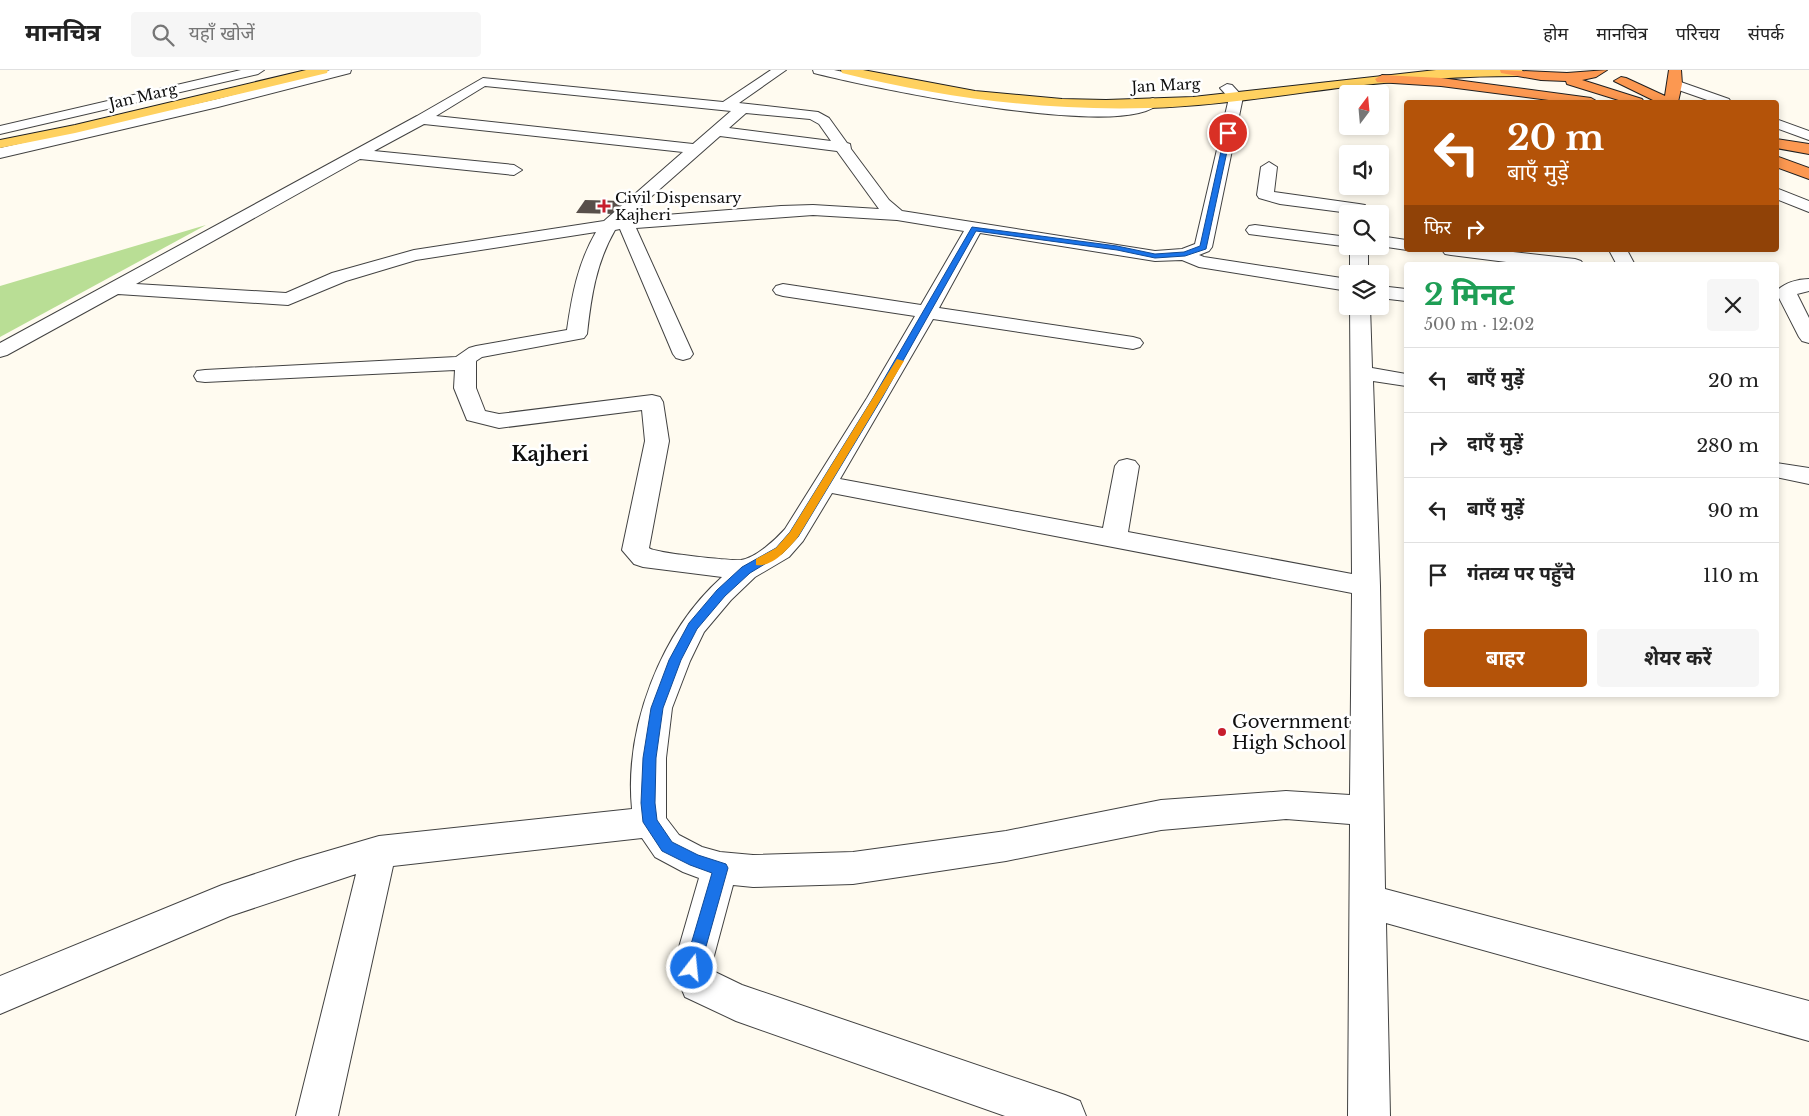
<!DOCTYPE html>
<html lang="hi">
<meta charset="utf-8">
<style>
body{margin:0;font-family:"Libre Baskerville","Noto Sans Devanagari",serif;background:#f6f6f6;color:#222;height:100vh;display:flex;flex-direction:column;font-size:19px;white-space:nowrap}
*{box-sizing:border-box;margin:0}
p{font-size:16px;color:#767676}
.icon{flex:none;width:28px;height:28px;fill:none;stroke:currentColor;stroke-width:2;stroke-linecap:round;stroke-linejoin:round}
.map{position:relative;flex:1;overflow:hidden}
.side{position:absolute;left:1404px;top:192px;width:375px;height:435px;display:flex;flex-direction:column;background:#fff;border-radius:5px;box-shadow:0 2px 8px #0003}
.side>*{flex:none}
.guide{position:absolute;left:1404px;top:30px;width:375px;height:152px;border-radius:5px;box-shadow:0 2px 8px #0003;background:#b45309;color:#fff;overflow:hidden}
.needle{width:32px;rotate:16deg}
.controls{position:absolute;left:1339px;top:15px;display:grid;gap:10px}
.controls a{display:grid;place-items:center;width:50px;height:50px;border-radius:5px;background:#fff;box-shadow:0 2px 8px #0003;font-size:25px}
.pin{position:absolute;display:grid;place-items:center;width:42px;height:42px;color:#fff;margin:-21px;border:2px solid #fff;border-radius:50%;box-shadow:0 1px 5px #0007}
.me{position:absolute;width:55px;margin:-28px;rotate:16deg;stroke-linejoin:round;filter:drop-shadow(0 0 4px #0008)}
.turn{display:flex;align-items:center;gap:18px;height:105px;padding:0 20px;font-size:22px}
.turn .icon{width:65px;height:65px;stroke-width:2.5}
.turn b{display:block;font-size:35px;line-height:42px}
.then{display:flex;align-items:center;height:48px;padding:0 20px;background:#0003;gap:10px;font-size:19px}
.round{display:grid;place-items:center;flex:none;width:52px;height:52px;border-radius:5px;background:#f6f6f6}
.head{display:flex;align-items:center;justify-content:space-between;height:85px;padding:0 20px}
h1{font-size:30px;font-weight:700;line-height:38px;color:#1e9e55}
.cta{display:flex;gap:10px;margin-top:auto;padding:10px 20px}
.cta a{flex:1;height:58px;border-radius:5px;background:#b45309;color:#fff;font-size:20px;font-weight:700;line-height:58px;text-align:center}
.cta a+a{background:#f6f6f6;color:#222}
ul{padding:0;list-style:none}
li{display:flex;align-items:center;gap:15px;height:65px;padding:0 20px;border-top:1px solid #e0e0e0}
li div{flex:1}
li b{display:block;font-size:19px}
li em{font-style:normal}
header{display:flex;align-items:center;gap:30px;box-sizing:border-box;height:70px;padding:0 25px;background:#fff;border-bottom:1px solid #e0e0e0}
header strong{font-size:24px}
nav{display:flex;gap:28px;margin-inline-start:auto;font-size:18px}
.search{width:350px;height:45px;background:#f6f6f6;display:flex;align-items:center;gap:12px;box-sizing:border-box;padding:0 18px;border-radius:5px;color:#767676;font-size:19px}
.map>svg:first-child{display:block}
.forest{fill:#b9de95}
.building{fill:#584f4a}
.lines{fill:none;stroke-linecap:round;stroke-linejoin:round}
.minor-casing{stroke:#424242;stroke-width:2}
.major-casing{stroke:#202020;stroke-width:2}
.highway-casing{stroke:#202020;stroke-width:2}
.minor{fill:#fff;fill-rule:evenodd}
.major{fill:#ffd160;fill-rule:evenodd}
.highway{fill:#fc9851;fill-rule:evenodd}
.route{fill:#1a73e8;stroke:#114b97}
.slow{fill:#f59e0b}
.poi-dot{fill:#c71e2d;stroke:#fff;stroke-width:2}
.labels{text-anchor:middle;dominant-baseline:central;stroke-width:5;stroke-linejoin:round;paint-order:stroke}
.far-street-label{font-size:15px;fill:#0f0f0f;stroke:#fff}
.far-poi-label{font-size:15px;fill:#0f0f0f;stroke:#fff;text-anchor:start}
.poi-label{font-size:18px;fill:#0f0f0f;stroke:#fff;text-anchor:start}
.quarter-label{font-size:20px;font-weight:bold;fill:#0f0f0f;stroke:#fff}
</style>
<header>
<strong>मानचित्र</strong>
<div class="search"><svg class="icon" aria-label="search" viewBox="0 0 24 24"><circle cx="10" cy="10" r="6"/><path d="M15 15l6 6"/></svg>यहाँ खोजें</div>
<nav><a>होम</a><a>मानचित्र</a><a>परिचय</a><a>संपर्क</a></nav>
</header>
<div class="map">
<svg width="1809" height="1046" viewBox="0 0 1809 1046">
<rect width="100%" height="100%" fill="#fffbf0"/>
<!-- forest -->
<path class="forest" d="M206 155 0 267V216Z"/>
<!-- building -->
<path class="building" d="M585 130 624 131 616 144 576 143Z"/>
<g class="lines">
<defs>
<path id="minor" d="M241 0H264L258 4 0 64V56Z
M330 0H351L350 3 218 37 0 88V78L217 29Z
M771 0H786L739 33 818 42 829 48 847 73 850 74 851 79 889 130 902 141 1155 181 1182 179 1195 174 1229 28 1220 18 1227 14 1232 15 1243 27 1212 177 1209 181 1199 185 1204 187 1348 209V221L1199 197 1182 190 1155 191 980 163 939 238 1133 267 1140 269 1143 273 1140 277 1133 279 933 249 840 409 1103 458 1115 396 1119 391 1127 389 1135 391 1139 396 1128 462 1352 504 1350 236H1370L1372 298 1406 304V316L1373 311 1380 516 1385 819 1809 931V971L1386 853 1390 1046H1348L1350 754 1286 749 1161 760 1006 791 853 814 753 817 733 815 711 897 713 901 742 915 1065 1025 1080 1031 1086 1046H1005L736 951 685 927 673 898 699 808 683 802 655 787 642 768 393 796 338 1046H296L356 804 230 846 0 944V906L222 815 297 790 379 766 632 739C624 658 661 561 722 507L643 497 634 494 622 480 645 371 642 340 499 358 467 350 454 318 455 300 205 312 197 311 194 306 197 301 205 300 456 287 469 278 476 276 567 260C572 225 578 193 596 162L416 190 346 211 288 235 118 224 7 285 0 287V273L417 46 483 8 723 32ZM485 16 731 41 693 74 436 46ZM746 43 810 49 819 54 831 71 729 58ZM424 54 683 82 604 151 414 180 332 203 286 223 136 214 360 89 514 105 522 100 514 95 374 81ZM720 66 837 81 879 139 813 135 781 136 627 148ZM813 145 897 150 964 161 921 235 783 214 776 216 773 220 776 224 783 226 915 246 867 328 785 459C775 470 756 488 741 490 731 491 654 483 649 478L669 371 663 332 660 327 652 325 499 344 485 341 476 318V291L482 287 584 268 587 264C591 227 596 193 615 160L620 159 673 284 676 288 683 290 690 288 693 284 636 158ZM832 423 1352 523 1350 725 1286 721 1161 730 1006 761 853 782 753 785 720 782 702 777 679 765 666 748V688L672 638 690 591 704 562 731 530 755 507 789 487 803 471Z
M813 0H834L938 22 1028 32 1107 38 1130 36 1153 28 1160 32C1130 73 864 16 814 3Z
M1675 10 1729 29 1731 32H1713L1670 17 1668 14Z
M1776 49 1809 61V70L1776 58Z
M1269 92 1277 97 1274 122 1359 134 1365 135 1367 139 1365 143 1357 144 1280 134 1259 128 1257 125 1261 97Z
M1776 118 1809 131V142L1776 129Z
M1255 155 1348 167V176H1368V204H1350V177L1249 164 1246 160 1249 156Z
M1380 166 1406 170 1407 180 1380 176Z
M1442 180H1496L1575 189 1581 191 1584 195H1530L1451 185 1445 184Z
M1609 180H1627L1635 195H1617Z
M1809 209V221L1797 224 1809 248V273L1802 271 1799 267 1776 222C1783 213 1798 209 1809 209Z
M1380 216 1406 219V231L1380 228Z
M1776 393 1809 398V414L1776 407Z"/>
<path id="major" d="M306 0H328L327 3 75 63 0 78V70L75 55Z
M841 0H863L975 21 1062 29 1106 30 1193 27 1436 0H1522L1523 2 1517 6C1463 6 1409 10 1355 16 1287 24 1218 36 1149 38 1045 41 943 28 842 3Z"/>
<path id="highway" d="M1500 0 1567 3 1607 0 1596 7 1582 10 1642 29 1644 32H1625L1567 14 1566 11 1541 10 1501 3Z
M1669 0H1681L1682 14 1678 32H1657L1614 11 1621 7 1626 8 1665 26Z
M1382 5 1441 8 1591 28 1598 32H1564L1441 16 1377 12 1375 9Z
M1776 69 1809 74V84L1776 78Z
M1776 86 1809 98V109L1776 97Z"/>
</defs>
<!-- minor casing -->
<use href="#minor" class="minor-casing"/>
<!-- major casing -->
<use href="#major" class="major-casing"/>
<!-- highway casing -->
<use href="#highway" class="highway-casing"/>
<!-- minor -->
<use href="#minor" class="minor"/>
<!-- major -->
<use href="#major" class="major"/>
<!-- highway -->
<use href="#highway" class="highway"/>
</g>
<!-- route -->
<path class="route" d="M1228 61 1231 63 1206 179 1185 186 1155 188 1117 180 976 161 882 328 798 467 783 483 750 503 725 526 697 559 681 590 663 638 656 688 655 733 657 750 672 772 698 785 726 794 728 798 700 898 697 904 692 906 686 904 684 898 712 803 690 795 662 781 643 752 641 733 643 688 651 638 669 590 689 553 717 520 742 497 776 478 790 462 873 328 972 157 1117 176 1155 184 1184 182 1200 176 1225 63Z"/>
<!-- slow -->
<path class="slow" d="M897 289 904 291 798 467C789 478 772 498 756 495V489L776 478 790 462Z"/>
<!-- markers -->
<g class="poi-dot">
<path d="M601.5 128.5h5v5h5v5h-5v5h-5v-5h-5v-5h5z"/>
<circle cx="1222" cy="662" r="5"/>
</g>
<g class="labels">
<!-- far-street labels -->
<g class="far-street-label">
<text transform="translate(1166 15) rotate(-3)">Jan Marg</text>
<text transform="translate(143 26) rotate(-13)">Jan Marg</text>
</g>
<!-- far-poi labels -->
<g class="far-poi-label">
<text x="615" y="127">Civil Dispensary<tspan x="615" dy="17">Kajheri</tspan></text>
</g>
<!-- poi labels -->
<g class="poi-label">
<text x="1232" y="652">Government<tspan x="1232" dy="21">High School</tspan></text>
</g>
<!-- quarter labels -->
<g class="quarter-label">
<text x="550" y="384">Kajheri</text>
</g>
</g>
</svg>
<div class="controls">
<a><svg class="needle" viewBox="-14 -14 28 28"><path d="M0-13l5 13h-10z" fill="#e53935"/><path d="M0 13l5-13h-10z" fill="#767676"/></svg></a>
<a><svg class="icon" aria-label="sound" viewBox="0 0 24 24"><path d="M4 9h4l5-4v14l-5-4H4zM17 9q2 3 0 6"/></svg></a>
<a><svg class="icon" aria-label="search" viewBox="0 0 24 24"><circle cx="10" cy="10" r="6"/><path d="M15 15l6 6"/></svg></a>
<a><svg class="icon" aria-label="layers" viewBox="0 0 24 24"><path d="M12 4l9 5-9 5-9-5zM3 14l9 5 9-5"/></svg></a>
</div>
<div class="pin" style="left:1228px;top:63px;background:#d93025"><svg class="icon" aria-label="arrive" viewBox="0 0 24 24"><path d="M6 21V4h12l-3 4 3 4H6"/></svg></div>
<svg class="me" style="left:692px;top:898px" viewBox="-20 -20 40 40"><circle r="17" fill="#1a73e8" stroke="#fff" stroke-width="3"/><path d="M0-11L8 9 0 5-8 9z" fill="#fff"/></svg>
<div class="guide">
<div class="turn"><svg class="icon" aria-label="left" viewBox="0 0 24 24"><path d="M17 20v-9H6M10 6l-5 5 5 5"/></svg><div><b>20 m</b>बाएँ मुड़ें</div></div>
<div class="then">फिर<svg class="icon" aria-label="right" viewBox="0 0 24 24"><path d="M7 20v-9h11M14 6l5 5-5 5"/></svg></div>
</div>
<section class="side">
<div class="head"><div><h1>2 मिनट</h1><p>500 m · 12:02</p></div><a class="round"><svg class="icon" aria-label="close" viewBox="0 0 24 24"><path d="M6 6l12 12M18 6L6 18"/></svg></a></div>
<ul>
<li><svg class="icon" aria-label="left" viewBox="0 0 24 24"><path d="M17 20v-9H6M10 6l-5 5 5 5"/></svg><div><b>बाएँ मुड़ें</b></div><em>20 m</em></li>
<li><svg class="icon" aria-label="right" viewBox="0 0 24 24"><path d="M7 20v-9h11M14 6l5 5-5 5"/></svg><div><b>दाएँ मुड़ें</b></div><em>280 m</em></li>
<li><svg class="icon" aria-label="left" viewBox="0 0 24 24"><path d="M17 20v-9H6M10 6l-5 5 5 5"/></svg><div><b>बाएँ मुड़ें</b></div><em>90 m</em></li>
<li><svg class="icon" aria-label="arrive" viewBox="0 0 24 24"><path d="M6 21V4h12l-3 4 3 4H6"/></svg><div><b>गंतव्य पर पहुँचे</b></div><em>110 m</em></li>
</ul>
<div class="cta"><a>बाहर</a><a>शेयर करें</a></div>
</section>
</div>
